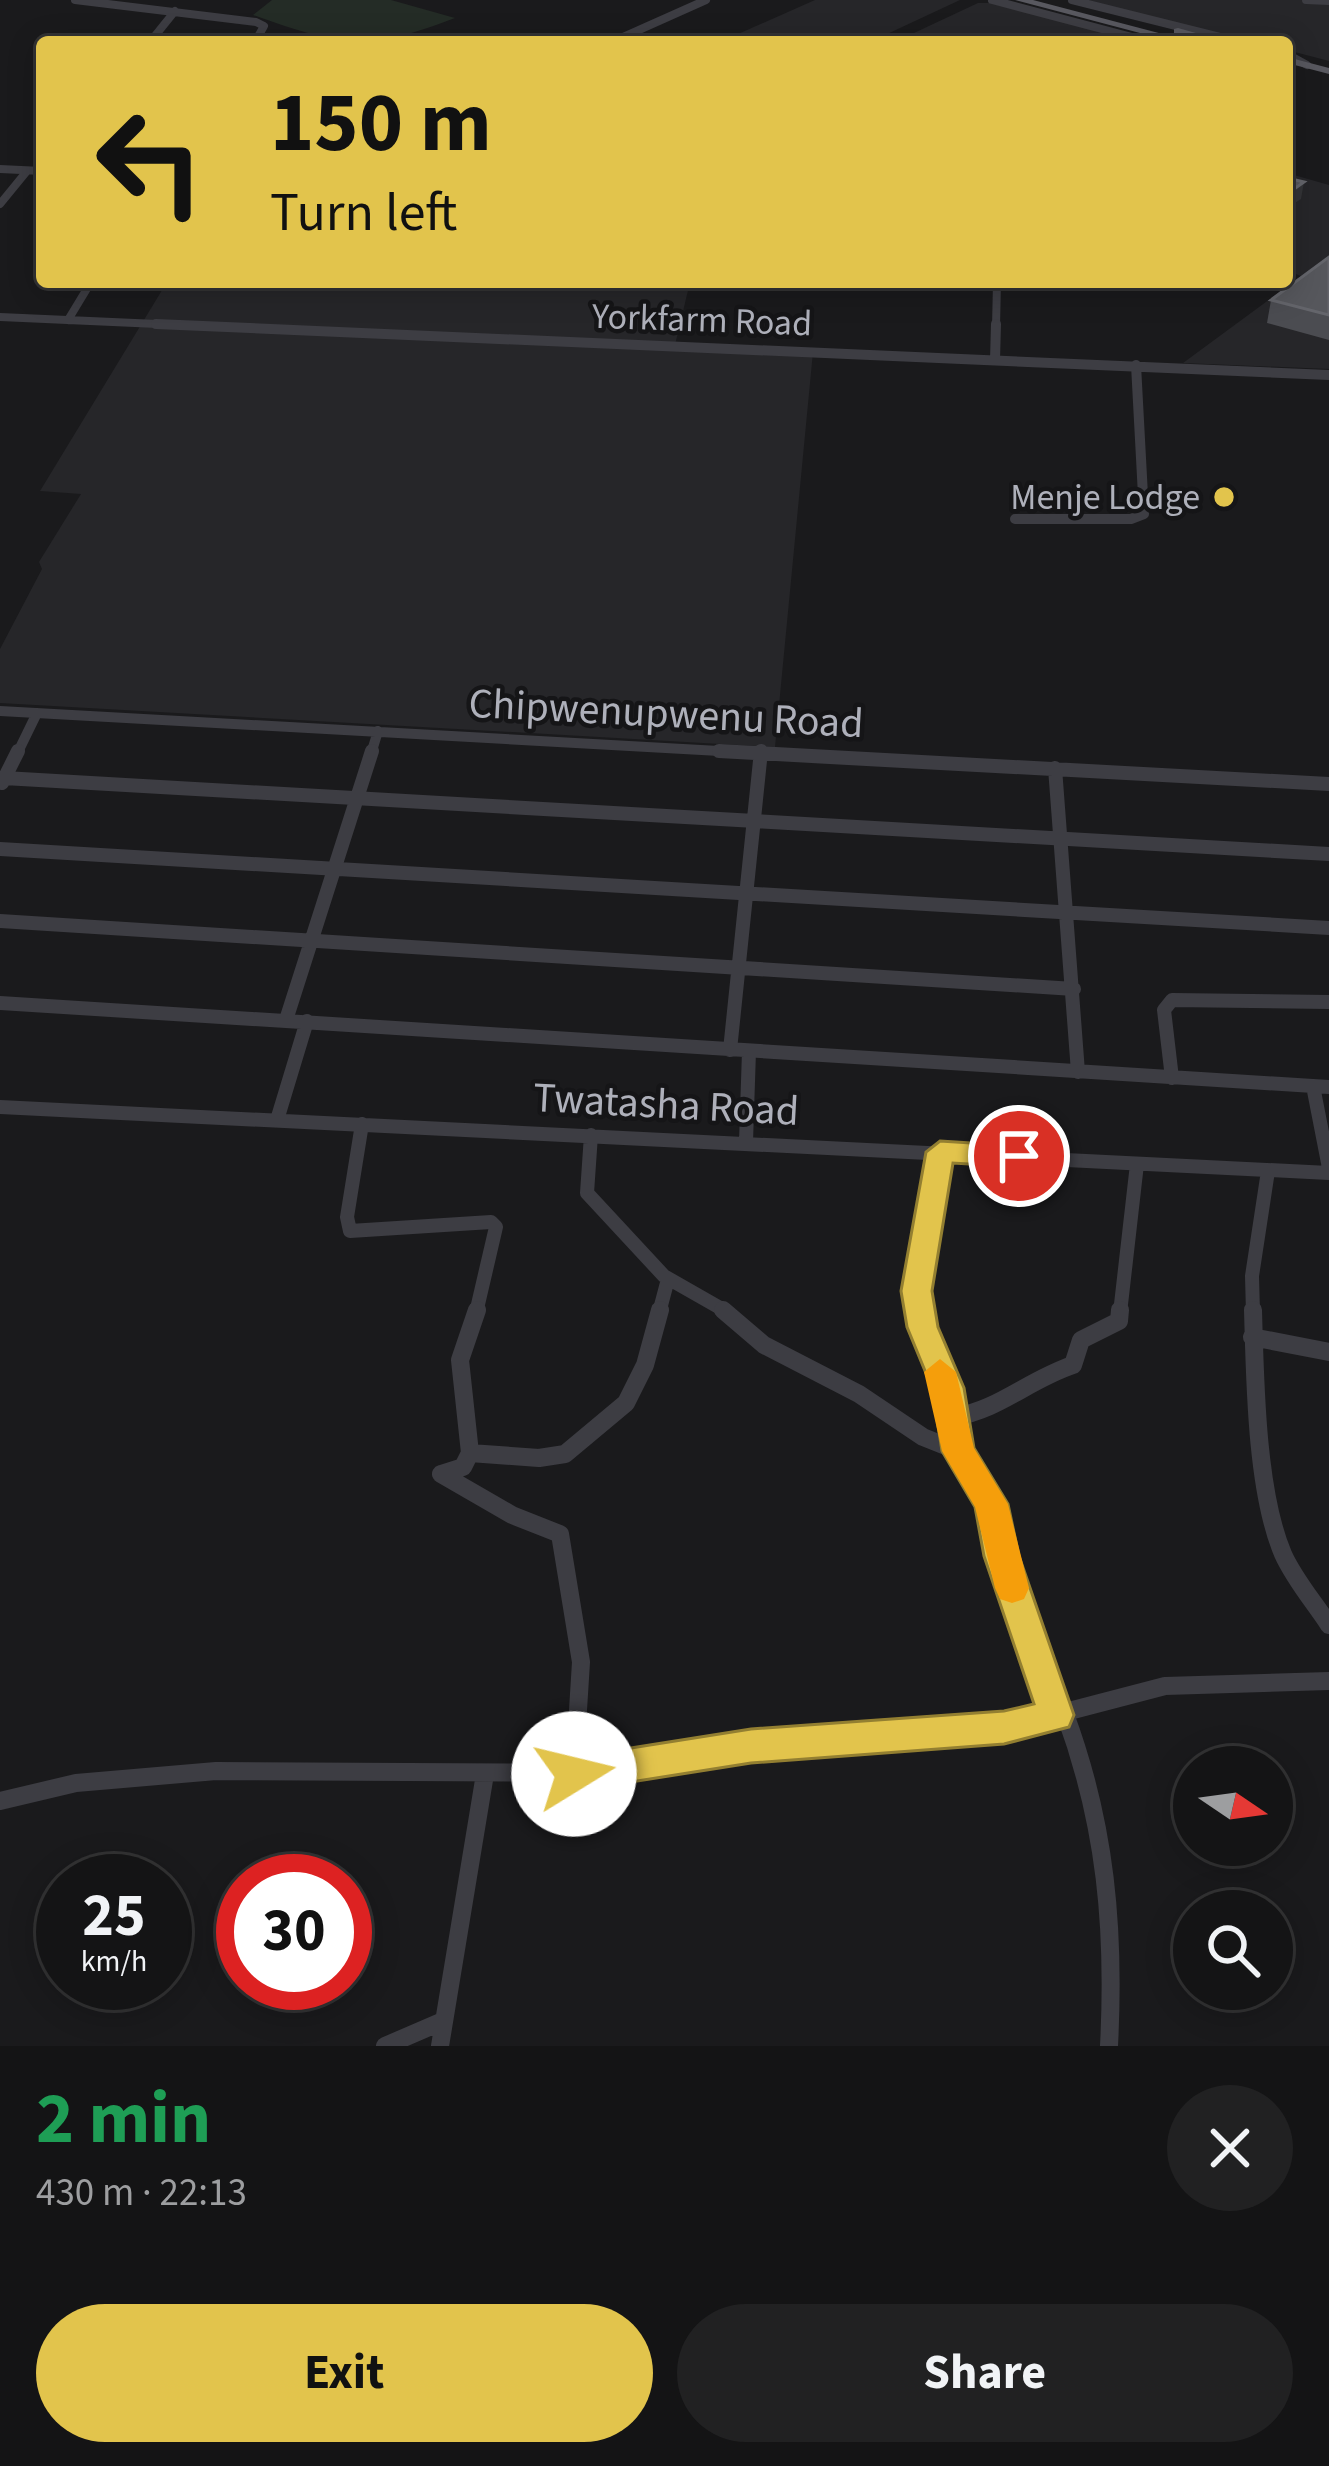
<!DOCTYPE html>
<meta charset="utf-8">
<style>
body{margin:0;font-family:"Source Sans 3",sans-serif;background:#212122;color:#f1f3f6;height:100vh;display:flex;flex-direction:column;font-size:45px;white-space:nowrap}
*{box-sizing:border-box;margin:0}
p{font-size:39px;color:#9d9ea0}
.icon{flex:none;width:66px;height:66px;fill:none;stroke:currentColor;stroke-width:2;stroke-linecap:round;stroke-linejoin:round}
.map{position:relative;height:2046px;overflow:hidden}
.details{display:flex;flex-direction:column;background:#141415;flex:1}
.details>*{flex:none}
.guide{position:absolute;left:36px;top:36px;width:1257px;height:252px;border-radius:12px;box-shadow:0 6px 30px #0003,0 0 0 3px #333334;background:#e2c44c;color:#111;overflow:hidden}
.needle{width:78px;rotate:103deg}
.buttons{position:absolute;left:1173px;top:1746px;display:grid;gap:24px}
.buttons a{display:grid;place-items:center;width:120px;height:120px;border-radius:50%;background:#141415;box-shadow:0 6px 30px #0003,0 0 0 3px #333334;font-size:60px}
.speed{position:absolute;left:36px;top:1854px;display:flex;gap:24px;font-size:60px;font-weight:700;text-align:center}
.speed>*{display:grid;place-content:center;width:156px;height:156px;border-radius:50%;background:#141415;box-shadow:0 6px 30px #0003,0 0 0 3px #333334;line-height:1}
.speed small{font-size:30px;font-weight:400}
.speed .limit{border:18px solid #d22;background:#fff;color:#111}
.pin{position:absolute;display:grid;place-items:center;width:102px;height:102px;color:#fff;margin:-51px;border:6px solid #fff;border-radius:50%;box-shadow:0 3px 12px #0007}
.me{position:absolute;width:132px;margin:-66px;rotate:81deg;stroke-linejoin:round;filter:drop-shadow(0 0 9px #0008)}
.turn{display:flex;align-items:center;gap:42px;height:252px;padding:0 36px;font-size:54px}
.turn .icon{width:156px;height:156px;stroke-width:2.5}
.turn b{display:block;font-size:84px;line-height:102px}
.round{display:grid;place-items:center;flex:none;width:126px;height:126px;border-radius:63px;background:#212122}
.overview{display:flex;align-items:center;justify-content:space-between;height:204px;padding:0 36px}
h1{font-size:72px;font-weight:700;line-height:90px;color:#1e9e55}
.action{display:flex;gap:24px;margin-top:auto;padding:24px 36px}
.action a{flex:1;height:138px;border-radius:72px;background:#e2c44c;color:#111;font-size:48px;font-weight:700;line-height:138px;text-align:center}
.action a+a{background:#212122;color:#f1f3f6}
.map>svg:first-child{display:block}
.built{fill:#262629}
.green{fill:#242c26}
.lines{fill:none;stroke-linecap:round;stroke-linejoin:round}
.minor-far3{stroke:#3d3d43;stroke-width:8}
.minor-far2{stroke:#3d3d43;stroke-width:10}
.minor-far1{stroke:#3d3d43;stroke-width:14}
.minor{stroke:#3d3d43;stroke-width:18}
.primary{fill:#58585f;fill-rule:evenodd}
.wall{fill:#4b4c51}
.shaded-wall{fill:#333437}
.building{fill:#56575c;stroke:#64656b;stroke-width:3}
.route{fill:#e2c44c;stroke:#937f31;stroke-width:3}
.slow{fill:#f59e0b}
.poi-dot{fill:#e2c44c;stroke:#151517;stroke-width:4.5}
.labels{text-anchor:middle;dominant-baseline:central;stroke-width:9;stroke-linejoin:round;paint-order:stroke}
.far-street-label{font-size:36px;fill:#aeb0ba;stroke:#151517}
.far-poi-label{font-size:36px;fill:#aeb0ba;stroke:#151517;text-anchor:end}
.street-label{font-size:42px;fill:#aeb0ba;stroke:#151517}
</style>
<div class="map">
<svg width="1329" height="2046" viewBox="0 0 1329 2046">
<rect width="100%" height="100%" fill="#1a1a1c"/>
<!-- built -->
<path class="built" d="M815 0H960L885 35 899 40 978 3H992L1146 42H720Z
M1083 0H1329V61L1287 50V42H1253Z
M1287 173 1329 185V369L1183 363 1301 276 1287 271Z
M167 282H690L675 345 813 352 775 747 0 703V649L42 569 39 562 81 494 40 491Z"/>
<!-- green -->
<path class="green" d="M272 0H391L455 18C367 52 340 46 253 15Z"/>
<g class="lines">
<!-- minor-far3 -->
<path class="minor-far3" d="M75 0 256 22 264 26 255 42
M992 0 1151 42
M1072 0 1240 42
M1306 0 1329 1
M150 42 175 11
M612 42 706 0
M1287 54 1307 65
M0 169 42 171
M0 204 27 171
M0 317 225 327
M68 320 91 282
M996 327 997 282"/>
<!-- minor-far2 -->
<path class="minor-far2" d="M156 324 1329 375
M995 360 996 324
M1015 519H1131L1144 514 1136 365
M0 711 774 754
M17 754 37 713
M371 754 378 731"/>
<!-- minor-far1 -->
<path class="minor-far1" d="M719 751 1329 784
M1055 768 1078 1072
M4 778 1329 854
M2 783 18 751
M0 849 1329 928
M0 921 1074 989
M0 1003 1329 1087
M286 1020 372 751
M730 1050 761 751
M1172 1078 1164 1010 1172 1000 1329 1002
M1313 1086 1329 1168
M0 1107 1329 1173
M277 1120 307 1021
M362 1124 347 1217 350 1231 491 1222 496 1227 476 1313
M591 1135 587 1193 664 1276 729 1313
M746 1142 749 1051
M659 1313 668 1279
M920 1313 940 1152
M1120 1313 1137 1164
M1253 1313 1252 1276 1268 1171"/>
<!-- minor -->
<path class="minor" d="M723 1310 764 1345 859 1394 923 1437 958 1451
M919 1310 948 1388 958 1451 991 1504 1001 1557 1056 1715
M1253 1310C1255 1378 1256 1491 1283 1554 1294 1579 1314 1602 1329 1625
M1252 1337 1329 1352
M954 1417C999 1410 1028 1380 1073 1365L1081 1340 1119 1321 1120 1310
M470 1453 539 1458 565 1454 626 1403 645 1365 660 1310
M441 1474 463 1467 470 1453 460 1360 477 1310
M441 1474 512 1515 560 1534 581 1662 574 1774
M1065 1714C1106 1825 1115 1929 1109 2046
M0 1801 76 1783 216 1771 588 1773 751 1746 1004 1728 1165 1686 1329 1681
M385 2046 443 2021
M440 2046 485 1774"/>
<!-- primary -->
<path class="primary" d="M1015 0H1033L1193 42H1174Z
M1178 28 1221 40 1223 42H1205L1174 33V29Z
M1287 57 1329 68V74L1287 63Z"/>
</g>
<!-- wall -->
<path class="wall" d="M1329 257V340L1267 323 1271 300Z"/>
<!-- shaded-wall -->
<path class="shaded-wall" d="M1304 182 1301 199 1287 208V194Z"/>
<!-- building -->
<path class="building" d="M1287 178 1304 182 1287 194Z
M1329 257V315L1271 300Z"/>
<!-- route -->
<path class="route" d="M940 1141 1019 1146 1033 1156 1019 1167 953 1163 932 1291 938 1327 964 1388 974 1448 1008 1504 1019 1556 1074 1715 1069 1727 1004 1744 751 1763 574 1791 561 1786 555 1774 561 1762 574 1757 751 1729 1004 1711 1034 1704 984 1556 975 1507 942 1451 932 1388 907 1327 901 1291 926 1152Z"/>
<!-- slow -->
<path class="slow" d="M940 1359 956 1372 974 1448 1008 1504 1029 1588 1024 1599 1012 1603 1000 1599 995 1588 975 1507 942 1451 924 1372Z"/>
<!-- markers -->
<circle class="poi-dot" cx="1224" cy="497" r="12"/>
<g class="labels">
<!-- far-street labels -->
<g class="far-street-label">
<text transform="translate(702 320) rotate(2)">Yorkfarm Road</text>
</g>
<!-- far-poi labels -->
<g class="far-poi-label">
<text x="1200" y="497">Menje Lodge</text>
</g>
<!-- street labels -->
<g class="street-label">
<text transform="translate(666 714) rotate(3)">Chipwenupwenu Road</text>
<text transform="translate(666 1105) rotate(3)">Twatasha Road</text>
</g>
</g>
</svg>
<div class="buttons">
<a><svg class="needle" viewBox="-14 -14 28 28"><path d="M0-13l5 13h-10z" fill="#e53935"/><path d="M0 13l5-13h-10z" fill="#9d9ea0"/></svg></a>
<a><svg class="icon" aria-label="search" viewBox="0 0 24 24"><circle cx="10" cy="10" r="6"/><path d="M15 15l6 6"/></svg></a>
</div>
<div class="speed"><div>25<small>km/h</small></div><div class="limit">30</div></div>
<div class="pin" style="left:1019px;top:1156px;background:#d93025"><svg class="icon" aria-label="arrive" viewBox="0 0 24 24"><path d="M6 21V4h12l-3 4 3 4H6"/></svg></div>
<svg class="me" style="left:574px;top:1774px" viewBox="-20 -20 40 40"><circle r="19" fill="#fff"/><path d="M0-13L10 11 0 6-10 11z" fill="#e2c44c"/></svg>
<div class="guide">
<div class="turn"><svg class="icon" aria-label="left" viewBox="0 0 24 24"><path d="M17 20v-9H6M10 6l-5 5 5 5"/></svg><div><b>150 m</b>Turn left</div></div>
</div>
</div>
<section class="details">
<div class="overview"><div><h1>2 min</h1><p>430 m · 22:13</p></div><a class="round"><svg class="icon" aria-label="close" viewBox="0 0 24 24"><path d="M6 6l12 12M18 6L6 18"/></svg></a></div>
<div class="action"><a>Exit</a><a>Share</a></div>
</section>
